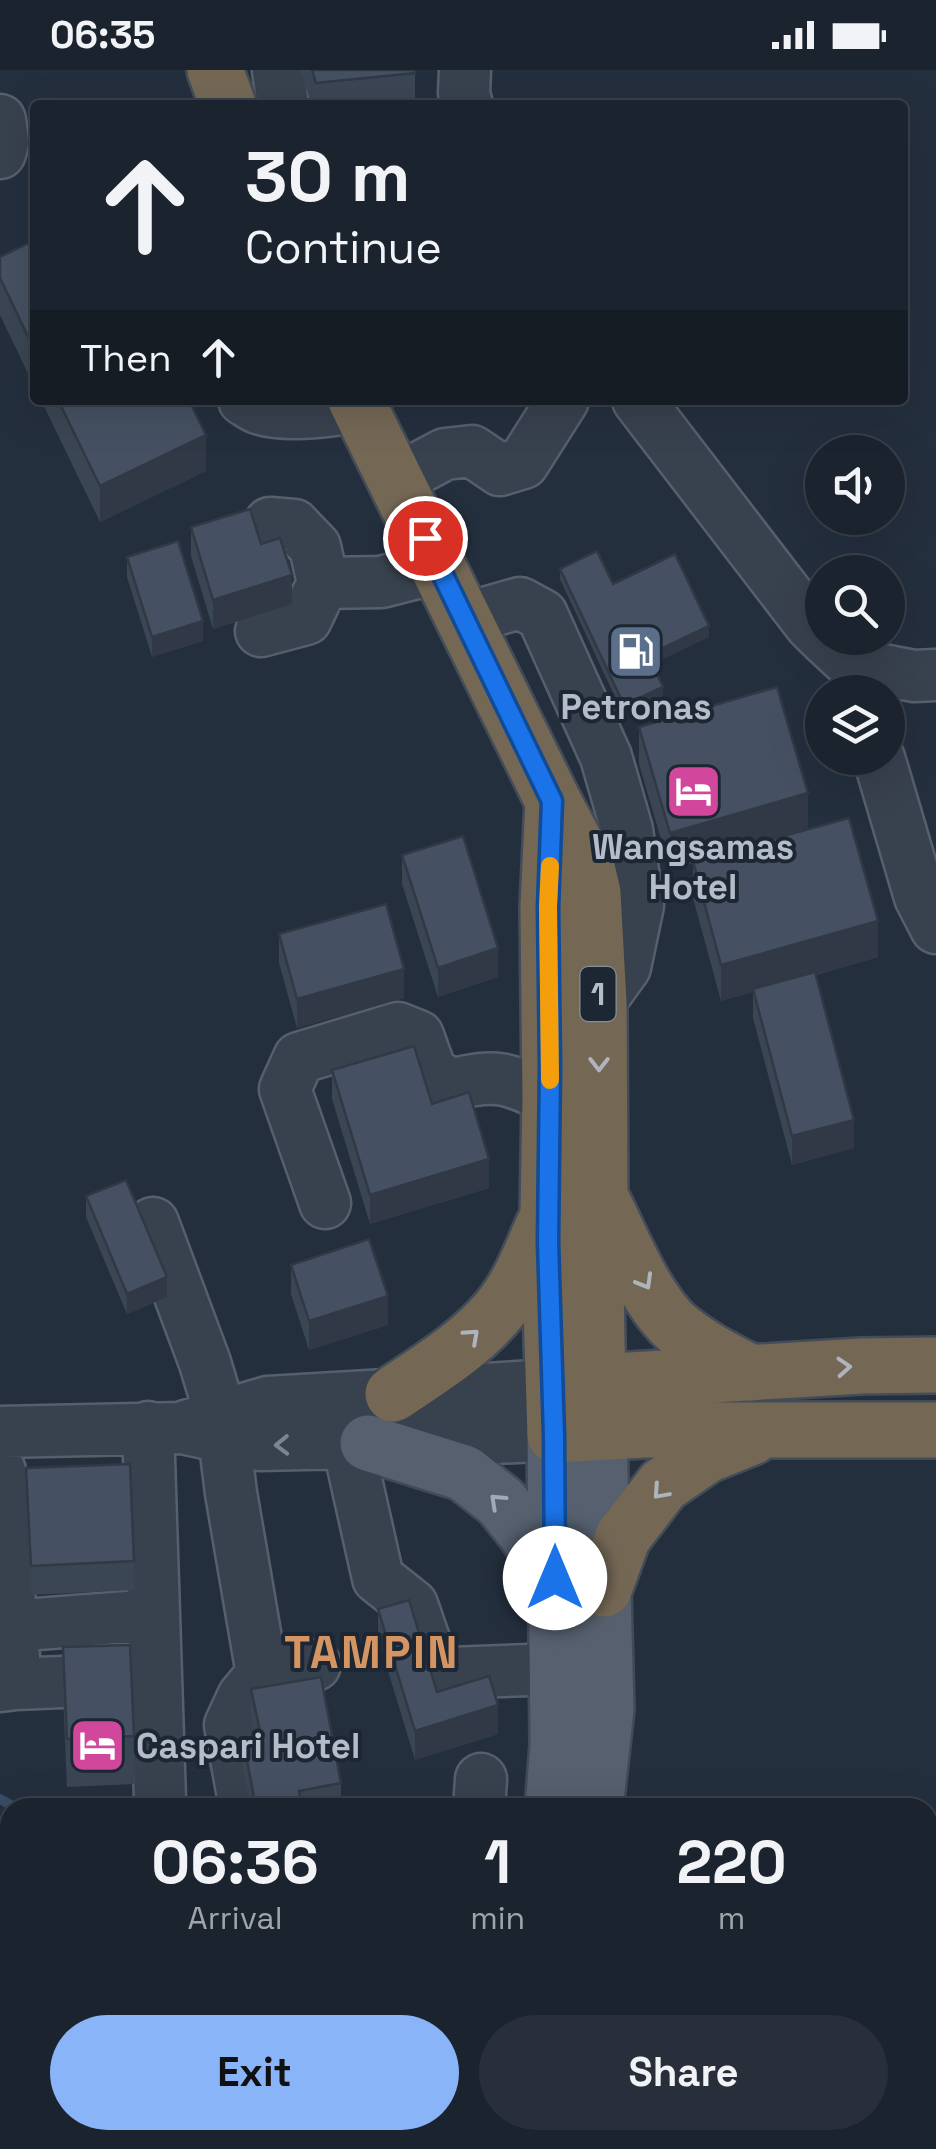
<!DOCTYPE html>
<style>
body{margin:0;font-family:"Space Grotesk",sans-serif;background:#282f3a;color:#f1f3f6;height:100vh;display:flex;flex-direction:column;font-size:38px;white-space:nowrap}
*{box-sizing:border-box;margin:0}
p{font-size:32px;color:#a0a4aa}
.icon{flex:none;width:55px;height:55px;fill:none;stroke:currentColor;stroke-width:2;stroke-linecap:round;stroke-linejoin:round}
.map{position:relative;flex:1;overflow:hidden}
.details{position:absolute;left:0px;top:1728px;width:938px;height:352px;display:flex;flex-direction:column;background:#1b232e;border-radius:30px 30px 0 0;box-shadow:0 10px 40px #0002,0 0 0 2px #39404a}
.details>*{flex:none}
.guide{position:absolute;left:30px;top:30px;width:878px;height:305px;border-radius:10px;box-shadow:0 10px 40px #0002,0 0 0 2px #39404a;background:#1b232e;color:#f1f3f6;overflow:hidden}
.controls{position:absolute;left:805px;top:365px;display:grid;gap:20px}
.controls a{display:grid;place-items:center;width:100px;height:100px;border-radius:50%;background:#1b232e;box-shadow:0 10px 40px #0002,0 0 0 2px #39404a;font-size:50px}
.pin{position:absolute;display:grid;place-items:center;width:85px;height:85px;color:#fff;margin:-42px;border:5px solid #fff;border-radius:50%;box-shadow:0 2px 10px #0007}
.me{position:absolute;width:110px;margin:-55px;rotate:0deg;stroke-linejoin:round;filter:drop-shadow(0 0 8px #0008)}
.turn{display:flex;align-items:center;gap:35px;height:210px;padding:0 50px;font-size:45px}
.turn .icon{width:130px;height:130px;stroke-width:2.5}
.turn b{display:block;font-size:70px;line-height:85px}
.then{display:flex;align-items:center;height:95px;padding:0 50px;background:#0003;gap:20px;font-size:38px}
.eta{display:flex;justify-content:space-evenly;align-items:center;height:170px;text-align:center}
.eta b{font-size:60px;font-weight:700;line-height:70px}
.cta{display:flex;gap:20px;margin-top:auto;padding:20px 50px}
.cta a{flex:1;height:115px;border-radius:60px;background:#8ab4f8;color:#111;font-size:40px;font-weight:700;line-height:115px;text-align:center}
.cta a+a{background:#282f3a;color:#f1f3f6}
.status{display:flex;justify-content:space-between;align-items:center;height:70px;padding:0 50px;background:#1b232e;direction:ltr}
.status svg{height:28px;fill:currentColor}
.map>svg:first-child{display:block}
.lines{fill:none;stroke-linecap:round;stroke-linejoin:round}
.stream{stroke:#394c67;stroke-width:10}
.minor-casing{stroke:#565f6c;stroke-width:55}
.major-casing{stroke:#414a57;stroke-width:60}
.highway-casing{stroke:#434c59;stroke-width:60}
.minor{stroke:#38414e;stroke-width:50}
.major{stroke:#56606e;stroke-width:55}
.highway{stroke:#746855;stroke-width:55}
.wall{fill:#3b4654}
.shaded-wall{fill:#303945}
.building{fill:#455162;stroke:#303945;stroke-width:2.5}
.oneway{stroke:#aeb4bd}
.oneway2{stroke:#7c8592}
.oneway3{stroke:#a1aab7}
.route-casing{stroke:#114b97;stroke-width:25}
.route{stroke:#1a73e8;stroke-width:18}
.slow{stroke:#f59e0b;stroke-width:18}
.labels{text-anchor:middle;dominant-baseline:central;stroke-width:8;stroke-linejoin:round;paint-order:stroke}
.shield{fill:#1d2633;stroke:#878f9c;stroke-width:2.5}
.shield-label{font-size:32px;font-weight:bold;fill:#b4bcc9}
.poi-label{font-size:35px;font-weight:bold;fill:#b4bcc9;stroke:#1d2633}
.district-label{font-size:45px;font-weight:bold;letter-spacing:2.5px;fill:#d59563;stroke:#1d2633}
</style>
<div class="status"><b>06:35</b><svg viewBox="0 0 49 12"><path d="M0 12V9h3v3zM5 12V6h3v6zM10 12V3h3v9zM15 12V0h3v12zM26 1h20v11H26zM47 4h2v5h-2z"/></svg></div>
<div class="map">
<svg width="936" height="2079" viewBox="0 0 936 2079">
<rect width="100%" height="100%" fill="#242f3e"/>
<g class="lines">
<!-- stream -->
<path class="stream" d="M0 1729 16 1738
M928 1797 936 1795
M875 2079 876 2070"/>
<defs>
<path id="minor" d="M278 0 283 35
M465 0 464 23 467 35
M0 50 3 72 0 83
M244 330C249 333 253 336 258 338 281 347 346 343 367 330
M638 330 810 554 822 566
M396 410 445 384 472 381 500 400 523 393 563 330
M270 453 294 455 315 477 323 513 381 512 440 497
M464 549 520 533 542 545 606 687 627 760 638 835 625 897 599 933
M261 561 306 549 323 513
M824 568 852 594 914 606 936 605
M879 688 920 827 936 858
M325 1133 285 1019 299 988 398 958 418 966 431 1002 451 1015C497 1003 508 1008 550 1028
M153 1153 205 1293 221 1346
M186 1356 268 1332 552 1315
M148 1357 160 1730
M0 1362 182 1358 260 1375 436 1371 555 1365
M224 1367 231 1423 262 1604
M348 1374 378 1508 412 1535 431 1590 450 1603 557 1599
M0 1401 16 1614 0 1616
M11 1556 154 1545
M16 1614 131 1609
M243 1726 230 1655 243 1627 262 1604 315 1595
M479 1738 481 1709
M0 1792 10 1793
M0 2054 10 2055
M412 2079 425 2070"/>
<path id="major" d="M368 1373 464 1403 501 1432 525 1462 555 1509
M553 1738 558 1675 555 1365
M595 1738 606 1639 599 1362
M301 2079 314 2070"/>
<path id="highway" d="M215 0 228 35
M356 330 553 731 586 793 593 823 599 933 600 1126C593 1204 598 1283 599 1362
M553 731 548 837 550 1028 548 1144 555 1365 644 1360H936
M601 1128C621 1167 645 1230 677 1258 700 1277 726 1290 752 1303
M565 1314 861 1296 936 1295
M393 1324C430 1299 470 1275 499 1240 519 1216 531 1184 543 1156
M604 1519 623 1467 663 1415 707 1385 752 1367"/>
</defs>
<!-- minor casing -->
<use href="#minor" class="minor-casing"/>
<!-- major casing -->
<use href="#major" class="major-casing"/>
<!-- highway casing -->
<use href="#highway" class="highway-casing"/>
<!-- minor -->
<use href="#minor" class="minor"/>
<!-- major -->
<use href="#major" class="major"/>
<!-- highway -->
<use href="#highway" class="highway"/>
</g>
<!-- wall -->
<path class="wall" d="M300 0H415V35H312Z
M35 170V318L0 245V187Z
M41 330H189L206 401 100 452Z
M191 457 261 474 292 534 213 559 191 486Z
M127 487 203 571 152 587 127 507Z
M560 499 613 514 709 567 652 594 663 628 624 646 560 509Z
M639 657 808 759 878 887 816 905 854 1078 792 1095 753 948V922L721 931 693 828V793L670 800 639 694Z
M402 785 498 907 438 927 402 814Z
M279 864 404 928 297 958 279 893Z
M332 1000 432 1034 489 1118 370 1154 332 1029Z
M86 1126 167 1227 127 1244 86 1147Z
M291 1195 388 1255 309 1280 291 1224Z
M26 1398 134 1491V1520L31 1525Z
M378 1539 437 1622 498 1664 415 1690 378 1568Z
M63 1577 134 1666V1714L67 1717 63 1625Z
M251 1619 341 1713V1738H251L243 1698V1669L255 1667 251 1648Z
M0 1793 10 1794V2031L0 2030Z"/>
<!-- shaded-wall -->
<path class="shaded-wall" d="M206 365V401L100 452V416Z
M292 505V534L213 559V530Z
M203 551V571L152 587V567Z
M709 556V567L648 596V585Z
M663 617V628L624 646V635Z
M808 723V759L670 800V763Z
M878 851V887L721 931V895Z
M498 878V907L438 927V898Z
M404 899V928L297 958V929Z
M854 1050V1078L792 1095V1066Z
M489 1089V1118L370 1154V1125Z
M167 1207V1227L127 1244V1224Z
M388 1226V1255L309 1280V1251Z
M498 1635V1664L415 1690V1661Z"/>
<!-- building -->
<path class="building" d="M312 0H415V3L316 13Z
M35 170V281L0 208V187Z
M58 330H189L206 365 100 416Z
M250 439 261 474 280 468 292 505 213 530 191 457Z
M178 471 203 551 152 567 127 487Z
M597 481 613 514 675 484 709 556 648 585 663 617 624 635 560 499Z
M777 617 808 723 670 763 639 657Z
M849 748 878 851 721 895 693 791Z
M463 766 498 878 438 898 402 785Z
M386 834 404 899 297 929 279 864Z
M815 902 854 1050 792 1066 753 919Z
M414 976 432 1034 469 1022 489 1089 370 1125 332 1000Z
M126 1110 167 1207 127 1224 86 1126Z
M369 1169 388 1226 309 1251 291 1195Z
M130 1394 134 1491 31 1496 26 1398Z
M409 1530 437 1622 489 1606 498 1635 415 1661 378 1539Z
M130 1575 134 1666 67 1669 63 1577Z
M321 1607 341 1713 299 1721 302 1738H256L243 1669 261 1666 251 1619Z
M0 1793 10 1794V1994L0 1993Z"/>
<!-- one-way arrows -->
<defs><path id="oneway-chevron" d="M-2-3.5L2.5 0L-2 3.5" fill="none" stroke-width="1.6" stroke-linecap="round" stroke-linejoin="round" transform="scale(2.5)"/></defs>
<g class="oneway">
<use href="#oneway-chevron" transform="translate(599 994) rotate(90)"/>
<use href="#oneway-chevron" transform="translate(645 1212) rotate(60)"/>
<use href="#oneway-chevron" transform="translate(472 1266) rotate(-42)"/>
<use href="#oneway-chevron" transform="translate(844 1297) rotate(-4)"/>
<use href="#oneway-chevron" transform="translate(660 1422) rotate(132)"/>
</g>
<use class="oneway2" href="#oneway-chevron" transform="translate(282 1375) rotate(179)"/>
<use class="oneway3" href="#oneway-chevron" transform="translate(497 1431) rotate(-137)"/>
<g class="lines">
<defs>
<path id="route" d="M425 468 552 731 548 837 550 996 548 1172 554 1365 555 1508"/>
</defs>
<!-- route casing -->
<use href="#route" class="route-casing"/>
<!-- route -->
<use href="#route" class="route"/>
<!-- slow -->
<path class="slow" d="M550 796 548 837 550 1010"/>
</g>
<!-- icons -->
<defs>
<symbol id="fuel-square" viewBox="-11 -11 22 22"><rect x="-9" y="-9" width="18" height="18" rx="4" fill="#5c6f8a" stroke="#1d2633"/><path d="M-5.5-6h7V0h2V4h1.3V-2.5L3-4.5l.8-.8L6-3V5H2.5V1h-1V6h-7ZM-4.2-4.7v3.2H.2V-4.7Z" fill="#fff"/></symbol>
<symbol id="hotel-square" viewBox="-11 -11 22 22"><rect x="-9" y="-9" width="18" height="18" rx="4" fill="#d1479c" stroke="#1d2633"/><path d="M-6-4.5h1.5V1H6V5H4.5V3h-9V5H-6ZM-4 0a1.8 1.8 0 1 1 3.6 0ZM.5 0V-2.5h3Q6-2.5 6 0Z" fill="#fff"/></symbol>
</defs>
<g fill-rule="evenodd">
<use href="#fuel-square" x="604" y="550" width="63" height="63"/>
<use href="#hotel-square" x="662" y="690" width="63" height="63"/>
<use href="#hotel-square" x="66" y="1644" width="63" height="63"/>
</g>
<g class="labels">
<!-- shield labels -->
<rect class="shield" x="580.5" y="897" width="35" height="54" rx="8"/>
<g class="shield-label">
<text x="598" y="924">1</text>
</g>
<!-- poi labels -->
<g class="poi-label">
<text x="636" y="637">Petronas</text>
<text x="693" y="777">Wangsamas<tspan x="693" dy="40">Hotel</tspan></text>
<text x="136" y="1676" text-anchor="start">Caspari Hotel</text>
</g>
<!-- district labels -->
<g class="district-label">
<text x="372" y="1582">TAMPIN</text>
</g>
</g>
</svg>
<div class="controls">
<a><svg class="icon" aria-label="sound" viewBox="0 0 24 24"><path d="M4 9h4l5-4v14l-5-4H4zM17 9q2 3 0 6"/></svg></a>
<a><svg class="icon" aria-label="search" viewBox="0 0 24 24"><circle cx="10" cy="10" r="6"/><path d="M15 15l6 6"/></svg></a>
<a><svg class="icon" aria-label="layers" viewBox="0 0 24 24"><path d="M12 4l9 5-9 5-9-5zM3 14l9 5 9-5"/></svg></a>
</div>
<div class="pin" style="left:425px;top:468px;background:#d93025"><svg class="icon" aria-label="arrive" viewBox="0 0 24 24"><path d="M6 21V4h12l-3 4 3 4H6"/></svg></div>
<svg class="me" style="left:555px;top:1508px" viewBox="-20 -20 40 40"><circle r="19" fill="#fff"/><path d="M0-13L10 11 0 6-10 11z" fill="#1a73e8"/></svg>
<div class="guide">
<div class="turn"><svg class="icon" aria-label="ahead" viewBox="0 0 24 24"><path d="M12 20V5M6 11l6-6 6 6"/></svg><div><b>30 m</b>Continue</div></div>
<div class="then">Then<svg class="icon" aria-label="ahead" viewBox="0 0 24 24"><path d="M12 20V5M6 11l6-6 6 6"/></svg></div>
</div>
<section class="details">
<div class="eta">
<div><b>06:36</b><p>Arrival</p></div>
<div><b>1</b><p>min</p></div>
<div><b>220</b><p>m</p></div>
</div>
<div class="cta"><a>Exit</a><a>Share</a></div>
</section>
</div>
